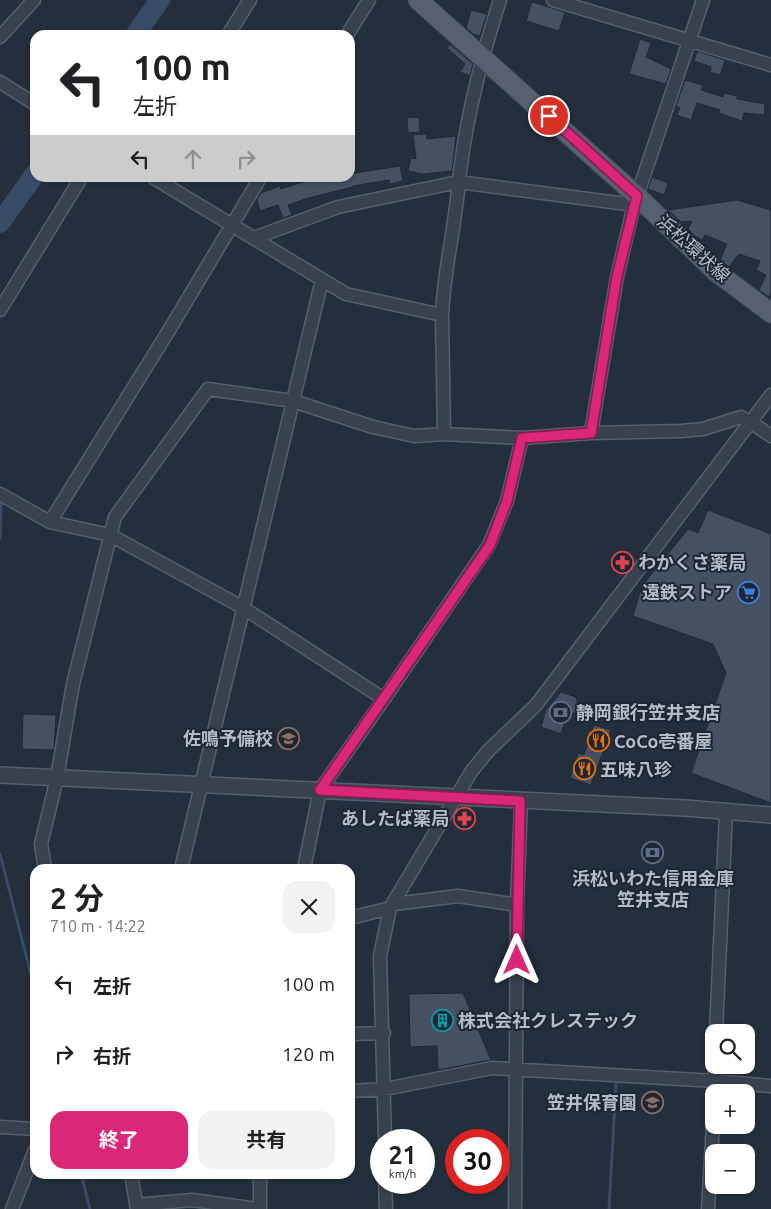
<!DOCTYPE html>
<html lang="ja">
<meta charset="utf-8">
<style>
body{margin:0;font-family:Ubuntu,"Noto Sans JP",sans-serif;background:#f2f2f2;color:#202124;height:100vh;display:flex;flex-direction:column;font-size:19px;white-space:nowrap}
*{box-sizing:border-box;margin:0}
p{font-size:16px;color:#757577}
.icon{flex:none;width:28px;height:28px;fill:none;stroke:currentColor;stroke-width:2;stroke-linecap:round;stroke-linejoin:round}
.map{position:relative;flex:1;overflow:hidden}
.drawer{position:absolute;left:30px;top:864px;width:325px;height:315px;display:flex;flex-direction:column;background:#fff;border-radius:15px;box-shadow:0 1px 4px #0004}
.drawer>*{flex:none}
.banner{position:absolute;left:30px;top:30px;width:325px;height:152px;border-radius:15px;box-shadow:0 1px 4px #0004;background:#fff;color:#202124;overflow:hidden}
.buttons{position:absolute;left:705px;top:1024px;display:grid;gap:10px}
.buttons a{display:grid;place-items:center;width:50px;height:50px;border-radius:10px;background:#fff;box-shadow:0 1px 4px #0004;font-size:25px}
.speed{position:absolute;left:370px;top:1129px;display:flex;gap:10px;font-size:25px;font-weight:700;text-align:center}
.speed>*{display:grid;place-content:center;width:65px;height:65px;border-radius:50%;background:#fff;box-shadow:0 1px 4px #0004;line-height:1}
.speed small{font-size:12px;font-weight:400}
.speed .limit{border:8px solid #d22;background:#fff;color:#111}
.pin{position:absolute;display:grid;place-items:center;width:42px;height:42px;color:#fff;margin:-21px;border:2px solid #fff;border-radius:50%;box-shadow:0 1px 5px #0007}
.me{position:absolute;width:55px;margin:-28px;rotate:0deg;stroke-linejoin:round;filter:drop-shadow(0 0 4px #0008)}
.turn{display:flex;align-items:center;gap:18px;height:105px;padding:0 20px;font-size:22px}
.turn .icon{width:65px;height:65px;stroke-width:2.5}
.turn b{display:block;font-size:35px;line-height:42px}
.lanes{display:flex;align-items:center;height:48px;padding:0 20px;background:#0003;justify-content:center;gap:25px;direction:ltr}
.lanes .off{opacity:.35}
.round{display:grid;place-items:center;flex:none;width:52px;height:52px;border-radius:15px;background:#f2f2f2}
.summary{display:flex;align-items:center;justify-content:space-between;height:85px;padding:0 20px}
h1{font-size:30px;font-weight:700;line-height:38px}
.button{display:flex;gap:10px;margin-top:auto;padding:10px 20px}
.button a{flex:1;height:58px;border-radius:15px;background:#db2777;color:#fff;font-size:20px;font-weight:700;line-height:58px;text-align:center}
.button a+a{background:#f2f2f2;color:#202124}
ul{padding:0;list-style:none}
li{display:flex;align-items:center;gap:15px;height:70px;padding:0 20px}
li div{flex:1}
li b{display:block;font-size:19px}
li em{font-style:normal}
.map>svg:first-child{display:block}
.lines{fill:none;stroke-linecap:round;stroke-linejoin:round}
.stream{stroke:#394c67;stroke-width:3}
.river{stroke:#394c67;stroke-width:20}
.building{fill:#455162;stroke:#1f2835}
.minor-casing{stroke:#565f6c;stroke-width:15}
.tertiary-casing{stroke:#565f6c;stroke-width:18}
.primary-casing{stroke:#414a57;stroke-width:21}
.minor{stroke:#38414e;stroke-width:12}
.tertiary{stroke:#38414e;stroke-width:15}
.primary{stroke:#56606e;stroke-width:19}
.route-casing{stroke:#8e194d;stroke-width:12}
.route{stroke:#db2777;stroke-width:9}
.labels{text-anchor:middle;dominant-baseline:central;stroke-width:4;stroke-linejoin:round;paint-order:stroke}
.street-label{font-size:18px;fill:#b4bcc9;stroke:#1d2633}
.poi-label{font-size:18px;font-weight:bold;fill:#b4bcc9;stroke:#1d2633;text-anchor:start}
</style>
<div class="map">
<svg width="771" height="1209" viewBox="0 0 771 1209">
<rect width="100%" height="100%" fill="#242f3e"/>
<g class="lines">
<!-- stream -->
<path class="stream" d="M0 539 1 499
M0 854 35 990
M81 1174 90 1209
M609 1209 616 1083"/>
<!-- river -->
<path class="river" d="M135 35 160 0
M0 223 35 174"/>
</g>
<!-- building -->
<path class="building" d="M532 2 565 12 559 31 526 21Z
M471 10 487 14 480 36 473 34 466 28Z
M640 39 651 43 646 57 671 69 666 84 629 74Z
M450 44 473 64 470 76 460 72 465 64 447 48Z
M697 51 725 60 720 75 710 72 711 67 694 61Z
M685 80 703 85 701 90 723 97 724 93 737 96V99L765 104 764 115 744 113 742 121 719 113 720 110 697 103 691 120 677 115 680 108 676 106Z
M419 117 420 132 408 133 407 118Z
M426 134 427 139 456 136 452 171 423 174 408 171 411 158 416 159 413 135Z
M400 166 403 181 390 184 389 180 353 186V187L305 199 288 205 292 215 283 218 278 205 260 211 257 199 261 193 280 186 281 189 315 178 318 179 350 178V174L361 172Z
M652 177 668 183 664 195 648 189Z
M737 200 771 210V293L769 297 759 290 766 275 756 270 760 261 739 254 729 267 720 260 727 244 705 235 702 240 695 236 688 229 692 221 681 222 668 210Z
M708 510 771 534V803L691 773 726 673 713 644 633 616 642 586 688 529 698 533Z
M561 692 576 697 578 705 575 713 567 714 561 734 541 727 546 710Z
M23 714 56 715 54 750 22 749Z
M594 725 611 730 591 785 570 778 578 753 584 755Z
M463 993 491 1060 438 1070 437 1046 410 1047 409 994Z"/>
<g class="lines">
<defs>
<path id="minor" d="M553 0 771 65
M228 35 250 0
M347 35 369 0
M0 37 34 0
M0 82 35 104
M154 178 346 294 442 315C444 271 454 232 458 190 464 126 480 62 500 0
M260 178 171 327 50 522 110 535 242 607 384 699 320 790 304 869
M254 238 338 207 458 182 634 205
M322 280 293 401 373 427 414 436 444 434
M0 310 81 178
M751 422 771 436
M591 433 617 277 634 205 703 0
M522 438 591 433 681 431 703 429 741 417 750 423
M0 494 50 522
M384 699 489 545 507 501 522 438 444 434 442 315
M45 869 41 844 57 778 73 684 115 517 208 389 293 401 181 869
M394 904 458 896 517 905
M350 918 390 908
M716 1032 726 813
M350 1034 384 1033
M350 1091 385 1089 492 1068 715 1081 771 1086
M714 1092 715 1065
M0 1127 35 1129
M385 1140 380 956 390 908 471 772 488 751 536 705 771 395
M131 1174 137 1209
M385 1182 386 1209
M136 1205 192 1200 257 1209
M12 1209 35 1150
M260 1209V1174
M515 1209 517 905 521 801
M708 1209 714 1106"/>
<path id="tertiary" d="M0 775 685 808 771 815"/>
<path id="primary" d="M418 0 637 196 715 271 771 313"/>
</defs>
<!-- minor casing -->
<use href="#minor" class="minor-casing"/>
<!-- tertiary casing -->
<use href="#tertiary" class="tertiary-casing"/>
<!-- primary casing -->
<use href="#primary" class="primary-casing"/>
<!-- minor -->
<use href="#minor" class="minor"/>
<!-- tertiary -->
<use href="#tertiary" class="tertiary"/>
<!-- primary -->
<use href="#primary" class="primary"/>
</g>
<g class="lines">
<defs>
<path id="route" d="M517 960 520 801 320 790 490 545 507 501 522 438 591 433 617 276 637 196 549 116"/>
</defs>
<!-- route casing -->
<use href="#route" class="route-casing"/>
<!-- route -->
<use href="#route" class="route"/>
</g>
<!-- icons -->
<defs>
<symbol id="pharmacy-ring" viewBox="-11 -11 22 22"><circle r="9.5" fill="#1d2633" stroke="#e0444e" stroke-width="1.5"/><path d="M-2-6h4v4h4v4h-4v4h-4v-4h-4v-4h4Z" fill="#e0444e"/></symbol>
<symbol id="supermarket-ring" viewBox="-11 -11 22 22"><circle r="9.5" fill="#1d2633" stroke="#3f7fe0" stroke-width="1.5"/><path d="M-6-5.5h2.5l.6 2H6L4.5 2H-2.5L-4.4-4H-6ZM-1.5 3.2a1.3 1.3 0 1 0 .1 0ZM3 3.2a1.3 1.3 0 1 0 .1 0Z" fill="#3f7fe0"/></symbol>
<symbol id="bank-ring" viewBox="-11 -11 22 22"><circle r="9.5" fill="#1d2633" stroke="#5c6f8a" stroke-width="1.5"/><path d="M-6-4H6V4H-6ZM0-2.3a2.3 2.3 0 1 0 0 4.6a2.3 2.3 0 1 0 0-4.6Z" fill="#5c6f8a"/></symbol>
<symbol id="school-ring" viewBox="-11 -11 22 22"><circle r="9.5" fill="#1d2633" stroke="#8d6e63" stroke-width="1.5"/><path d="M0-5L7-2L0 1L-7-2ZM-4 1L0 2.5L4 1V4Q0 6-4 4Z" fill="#8d6e63"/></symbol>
<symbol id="restaurant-ring" viewBox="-11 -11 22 22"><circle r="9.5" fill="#1d2633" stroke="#e8710a" stroke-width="1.5"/><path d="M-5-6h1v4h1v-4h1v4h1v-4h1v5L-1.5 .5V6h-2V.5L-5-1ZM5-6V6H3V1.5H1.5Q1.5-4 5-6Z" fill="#e8710a"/></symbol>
<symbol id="building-ring" viewBox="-11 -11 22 22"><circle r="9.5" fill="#1d2633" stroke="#0f9aa8" stroke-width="1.5"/><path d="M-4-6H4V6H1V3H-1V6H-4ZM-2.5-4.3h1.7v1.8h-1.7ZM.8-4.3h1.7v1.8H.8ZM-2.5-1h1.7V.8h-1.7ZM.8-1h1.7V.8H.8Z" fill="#0f9aa8"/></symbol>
</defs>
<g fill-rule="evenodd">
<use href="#pharmacy-ring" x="610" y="550" width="25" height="25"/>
<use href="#supermarket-ring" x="736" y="580" width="25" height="25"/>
<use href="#bank-ring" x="548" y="700" width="25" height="25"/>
<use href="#school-ring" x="276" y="726" width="25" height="25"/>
<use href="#restaurant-ring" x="586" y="728" width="25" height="25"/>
<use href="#restaurant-ring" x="572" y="756" width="25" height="25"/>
<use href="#pharmacy-ring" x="452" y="806" width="25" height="25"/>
<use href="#bank-ring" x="640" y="840" width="25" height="25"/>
<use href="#building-ring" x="430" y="1008" width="25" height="25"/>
<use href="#school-ring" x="640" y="1090" width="25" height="25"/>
</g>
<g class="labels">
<!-- street labels -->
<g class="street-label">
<text transform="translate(694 248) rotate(42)">浜松環状線</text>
</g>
<!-- poi labels -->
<g class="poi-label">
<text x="638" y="562">わかくさ薬局</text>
<text x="732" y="592" text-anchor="end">遠鉄ストア</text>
<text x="576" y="712">静岡銀行笠井支店</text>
<text x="273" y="738" text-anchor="end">佐鳴予備校</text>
<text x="614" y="741">CoCo壱番屋</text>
<text x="600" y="769">五味八珍</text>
<text x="449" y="818" text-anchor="end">あしたば薬局</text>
<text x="653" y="878" text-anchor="middle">浜松いわた信用金庫<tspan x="653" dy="21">笠井支店</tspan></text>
<text x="458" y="1020">株式会社クレステック</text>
<text x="637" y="1102" text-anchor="end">笠井保育園</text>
</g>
</g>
</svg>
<div class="buttons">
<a><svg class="icon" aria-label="search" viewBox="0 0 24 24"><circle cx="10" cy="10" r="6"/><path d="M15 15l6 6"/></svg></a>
<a>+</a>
<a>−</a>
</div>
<div class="speed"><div>21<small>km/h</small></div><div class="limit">30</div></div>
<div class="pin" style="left:549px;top:116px;background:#d93025"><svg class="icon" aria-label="arrive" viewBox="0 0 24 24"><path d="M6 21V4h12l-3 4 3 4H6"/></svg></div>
<svg class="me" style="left:517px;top:960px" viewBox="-20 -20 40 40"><path d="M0-17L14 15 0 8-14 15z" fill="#db2777" stroke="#fff" stroke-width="4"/></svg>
<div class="banner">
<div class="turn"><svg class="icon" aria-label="left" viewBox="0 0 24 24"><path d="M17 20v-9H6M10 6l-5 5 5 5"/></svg><div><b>100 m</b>左折</div></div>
<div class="lanes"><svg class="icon" aria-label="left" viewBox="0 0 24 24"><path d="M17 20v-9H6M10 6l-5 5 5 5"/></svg><svg class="icon off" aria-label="ahead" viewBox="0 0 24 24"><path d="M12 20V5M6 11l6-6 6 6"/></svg><svg class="icon off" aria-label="right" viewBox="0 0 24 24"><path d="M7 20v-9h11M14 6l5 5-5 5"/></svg></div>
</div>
<section class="drawer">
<div class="summary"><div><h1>2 分</h1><p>710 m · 14:22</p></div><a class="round"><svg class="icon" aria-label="close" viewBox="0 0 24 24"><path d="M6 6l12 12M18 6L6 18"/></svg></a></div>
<ul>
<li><svg class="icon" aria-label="left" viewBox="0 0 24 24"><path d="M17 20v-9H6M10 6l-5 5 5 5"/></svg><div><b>左折</b></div><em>100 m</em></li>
<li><svg class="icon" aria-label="right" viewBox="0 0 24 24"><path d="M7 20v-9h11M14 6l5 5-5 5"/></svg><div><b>右折</b></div><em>120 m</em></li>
</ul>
<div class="button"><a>終了</a><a>共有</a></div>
</section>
</div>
